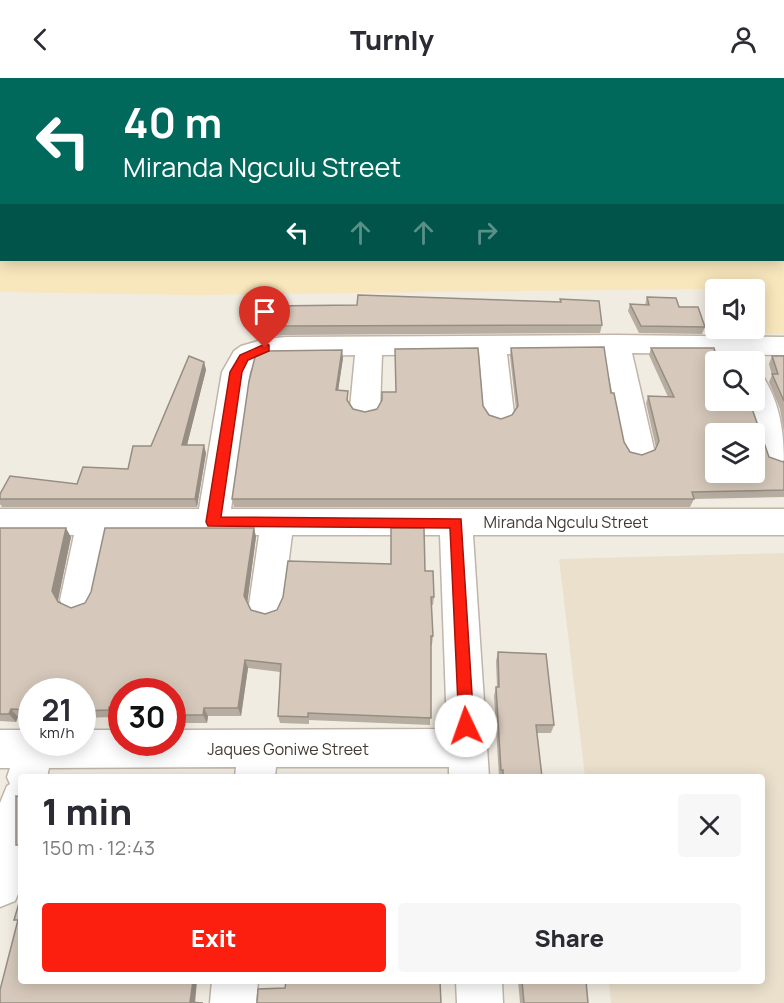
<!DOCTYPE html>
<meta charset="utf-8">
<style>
body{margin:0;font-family:Manrope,sans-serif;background:#f7f7f7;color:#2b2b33;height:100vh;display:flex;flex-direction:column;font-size:22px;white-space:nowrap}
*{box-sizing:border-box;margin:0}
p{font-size:20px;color:#7c7c81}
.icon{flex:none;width:33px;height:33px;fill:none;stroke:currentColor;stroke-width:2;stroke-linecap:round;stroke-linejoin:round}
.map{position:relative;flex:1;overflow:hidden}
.details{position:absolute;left:18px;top:696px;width:747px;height:210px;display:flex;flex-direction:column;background:#fff;border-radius:6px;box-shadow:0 3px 15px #0003}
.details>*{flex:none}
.hud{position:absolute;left:0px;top:0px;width:784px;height:183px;box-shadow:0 3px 15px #0003;background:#00695c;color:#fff;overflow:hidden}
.controls{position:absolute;left:705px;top:201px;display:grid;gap:12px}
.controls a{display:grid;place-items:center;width:60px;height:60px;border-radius:6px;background:#fff;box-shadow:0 3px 15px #0003;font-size:30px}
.speed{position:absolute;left:18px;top:600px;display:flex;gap:12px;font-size:30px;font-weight:700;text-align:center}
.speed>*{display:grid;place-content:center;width:78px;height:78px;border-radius:50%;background:#fff;box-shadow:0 3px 15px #0003;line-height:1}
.speed small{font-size:15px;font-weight:400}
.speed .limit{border:9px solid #d22;background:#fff;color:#111}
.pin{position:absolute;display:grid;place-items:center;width:51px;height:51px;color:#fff;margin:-62px -26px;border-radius:50% 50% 50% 0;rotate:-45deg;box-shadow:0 0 6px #0007}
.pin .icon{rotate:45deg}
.me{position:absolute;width:66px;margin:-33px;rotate:357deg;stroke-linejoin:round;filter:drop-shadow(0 0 4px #0008)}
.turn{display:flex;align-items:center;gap:21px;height:126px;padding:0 24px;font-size:27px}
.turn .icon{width:78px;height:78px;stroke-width:2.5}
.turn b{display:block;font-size:42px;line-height:51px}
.lanes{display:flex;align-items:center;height:57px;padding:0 24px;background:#0003;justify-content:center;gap:30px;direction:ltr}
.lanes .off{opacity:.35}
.round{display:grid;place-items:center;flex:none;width:63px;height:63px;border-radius:6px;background:#f7f7f7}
.head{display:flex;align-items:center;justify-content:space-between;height:102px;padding:0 24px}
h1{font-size:36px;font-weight:800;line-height:45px}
.primary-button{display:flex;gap:12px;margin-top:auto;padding:12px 24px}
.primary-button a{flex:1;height:69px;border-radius:6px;background:#fc1f0f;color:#fff;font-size:24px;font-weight:800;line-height:69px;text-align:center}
.primary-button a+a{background:#f7f7f7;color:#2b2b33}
header{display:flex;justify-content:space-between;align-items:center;height:78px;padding:0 24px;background:#fff;font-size:27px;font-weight:800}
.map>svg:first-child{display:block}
.education{fill:#ebe0cc}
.sand{fill:#f8e6bc}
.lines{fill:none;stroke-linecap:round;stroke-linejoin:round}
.minor-casing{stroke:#c0b5a8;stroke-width:3}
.minor{fill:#fff;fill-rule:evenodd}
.wall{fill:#b8ada1}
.shaded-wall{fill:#968d83}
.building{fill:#d6c9bb;stroke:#968d83;stroke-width:1.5;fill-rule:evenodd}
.route{fill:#fc1f0f;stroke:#a4140a;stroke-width:1.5}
.labels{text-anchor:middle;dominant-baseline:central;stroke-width:5;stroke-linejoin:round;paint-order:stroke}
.street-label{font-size:16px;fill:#433b33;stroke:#fff}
</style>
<header><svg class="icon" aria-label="back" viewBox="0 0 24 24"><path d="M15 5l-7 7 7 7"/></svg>Turnly<svg class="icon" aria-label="person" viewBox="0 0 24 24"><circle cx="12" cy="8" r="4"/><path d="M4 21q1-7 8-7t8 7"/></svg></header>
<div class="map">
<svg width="784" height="925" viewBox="0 0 784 925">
<rect width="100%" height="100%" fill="#f1ece2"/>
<!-- education -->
<path class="education" d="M784 475V925H611L609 903H762V699H585L559 481Z"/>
<!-- sand -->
<path class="sand" d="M783 69 784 256 725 255 723 251 754 250V212H716L715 231 707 211 195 217 0 214 1 80 2 182H783Z"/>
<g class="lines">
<defs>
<path id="minor" d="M762 0H782L783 2H763Z
M783 29H784V41H783Z
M616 257 784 259V277L632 275 654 371 650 379 639 382 628 379 624 371 604 275 507 276 514 336 509 343 499 347 489 343 484 336 479 276 382 277 380 330 375 337 365 340 355 337 350 330 355 277 268 279 254 286 250 294 231 431H784V457H473L489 699H449V689H276L275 699H235L236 689 49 690 47 699H21V809L15 823 0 829V725L7 708 10 706 7 699 10 690H0V652H32V664H82V652H122V664H172V652L447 651 440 457H292L283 527 278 538 266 542 254 538 249 527 259 457H107L94 522 89 532 77 537 65 532 60 522 74 457H0V431H199L222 294 234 273 241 268 265 261 286 259Z
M754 297 764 300C781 328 784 356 784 388L778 389 767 386 763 378 745 322H754Z
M212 903H258L256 925H210Z
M456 903H502L503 925H457Z"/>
</defs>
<!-- minor casing -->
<use href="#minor" class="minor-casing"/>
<!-- minor -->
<use href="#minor" class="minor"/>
</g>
<!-- wall -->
<path class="wall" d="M647 219 679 229 705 249 702 256 639 255 628 233 630 226 645 227Z
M560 221 602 247 600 255 286 257 264 259 262 251 560 224Z
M511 270 611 315 624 364 630 374 642 377 655 372 656 370 646 325 648 318 668 319 649 277 651 270 716 284 769 379 783 384 784 383V419L694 421 690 429H234L232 421 343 280 338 312 348 313V324L353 331 365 334 483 328 489 337 501 341 512 337 516 331 510 278Z
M772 278H784V355L780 331 769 304 772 297 769 286Z
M204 284 206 292 187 367 206 375 197 429H2L0 426V416L77 406 128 391 151 368Z
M0 450 71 459 58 522 59 525 71 530 85 525 254 450 256 459 247 524 251 532 265 536 425 493 434 519 433 527H431L433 558 432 567H431L430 647 309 642V646L280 645 278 638 280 594 248 590 241 638H208L207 645H172V614H122V637H114V639L82 640V614H32V639H18L16 644 0 643Z
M498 574 554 647 551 655H537L542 699H499L494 618 496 609H497L496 583Z
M518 903H586L588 925H520Z"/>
<!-- shaded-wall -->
<path class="shaded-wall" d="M342 272 343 280 337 320 336 312Z
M204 284 206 292 185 375 182 367Z
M204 367 206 375 197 429 195 421Z
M66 450 71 459 58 522 63 533 52 513Z
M254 450 256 459 247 527 244 518Z
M245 582 248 590 241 638 238 630Z
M109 629 114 637V639L109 632Z
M204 630 208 638 207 645 203 637Z
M11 631 18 639 16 644 9 636Z
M193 903H197L195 925 190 924Z"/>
<!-- building -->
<path class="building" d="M0 0H122L119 2H2V6H0Z
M128 0H754L755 2H131Z
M2 8V52L0 53V15Z
M358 217 561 224 560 221 599 223 602 247 285 248 262 251 268 228 357 227Z
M647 219 676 220 679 229H698L705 249 641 248 630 226 649 227Z
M604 269 611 315H614L624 364 630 374 642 377 655 372 659 363 648 318 674 319 651 270H714L718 284H716V322H749L769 379 783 384 784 383V412L692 414 694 421H232L249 303 255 279 267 273 342 272 336 312 348 313 347 322 353 331 365 334 377 331 382 322V314H396L395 271 478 270 483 328 489 337 501 341 512 337 518 328 511 270ZM716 356H754V394H716Z
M189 278 204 284 182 367H204L195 421H0V416L10 398 77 406 83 389 128 391 133 368H151Z
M772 278H784V323L772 296H778Z
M754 296H755V312H754Z
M0 450H66L52 513 58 524 71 530 85 525 91 514 105 450H254L244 518 251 532 265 536 277 532 283 519 288 483 391 486V450H424L425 493H433L434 519H431L433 558H431V640L308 635V639L278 638 281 586 245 582 238 630H204L203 637H172V614H122V629H109V632L82 633V614H32V632L11 631 9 636H0Z
M498 574 546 576 554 647H536L542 699H503V692H501L496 609H499Z
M16 718 21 719V767H16Z
M21 818V903H193L190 924 203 925H0V912L18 842H14Z
M286 903H440L441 925H257L258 911 285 910Z
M522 903H586L588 925H524Z"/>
<!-- route -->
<path class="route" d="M265 266 269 267V273L248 282 242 294 221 439 461 441 474 648 472 653 466 655 461 653 459 648 450 450 208 448 206 444 230 294 240 277Z"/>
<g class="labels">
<!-- street labels -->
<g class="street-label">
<text x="566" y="444">Miranda Ngculu Street</text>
<text x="288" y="671">Jaques Goniwe Street</text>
</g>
</g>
</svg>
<div class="controls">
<a><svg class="icon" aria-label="sound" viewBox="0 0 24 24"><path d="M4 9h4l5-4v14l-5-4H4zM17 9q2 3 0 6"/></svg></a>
<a><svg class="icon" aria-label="search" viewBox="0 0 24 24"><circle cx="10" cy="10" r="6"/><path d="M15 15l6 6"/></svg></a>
<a><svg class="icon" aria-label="layers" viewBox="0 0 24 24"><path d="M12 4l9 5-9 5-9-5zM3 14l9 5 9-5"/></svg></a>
</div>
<div class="speed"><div>21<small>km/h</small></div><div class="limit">30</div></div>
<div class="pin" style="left:265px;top:270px;background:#d93025"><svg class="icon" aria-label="arrive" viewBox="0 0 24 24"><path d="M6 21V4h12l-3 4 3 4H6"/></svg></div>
<svg class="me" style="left:466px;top:648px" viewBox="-20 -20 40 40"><circle r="19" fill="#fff"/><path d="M0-13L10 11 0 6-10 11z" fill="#fc1f0f"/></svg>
<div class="hud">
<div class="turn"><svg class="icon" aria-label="left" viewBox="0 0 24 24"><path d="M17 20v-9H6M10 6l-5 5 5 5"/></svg><div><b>40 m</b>Miranda Ngculu Street</div></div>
<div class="lanes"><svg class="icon" aria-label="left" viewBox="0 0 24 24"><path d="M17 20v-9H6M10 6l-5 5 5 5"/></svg><svg class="icon off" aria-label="ahead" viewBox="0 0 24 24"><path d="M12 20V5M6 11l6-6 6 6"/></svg><svg class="icon off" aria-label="ahead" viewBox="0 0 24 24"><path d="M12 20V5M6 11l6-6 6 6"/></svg><svg class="icon off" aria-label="right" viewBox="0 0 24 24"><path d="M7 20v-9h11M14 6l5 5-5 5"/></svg></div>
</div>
<section class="details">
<div class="head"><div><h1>1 min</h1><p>150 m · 12:43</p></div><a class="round"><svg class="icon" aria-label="close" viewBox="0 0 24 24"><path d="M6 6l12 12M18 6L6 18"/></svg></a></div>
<div class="primary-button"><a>Exit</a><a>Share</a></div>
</section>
</div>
